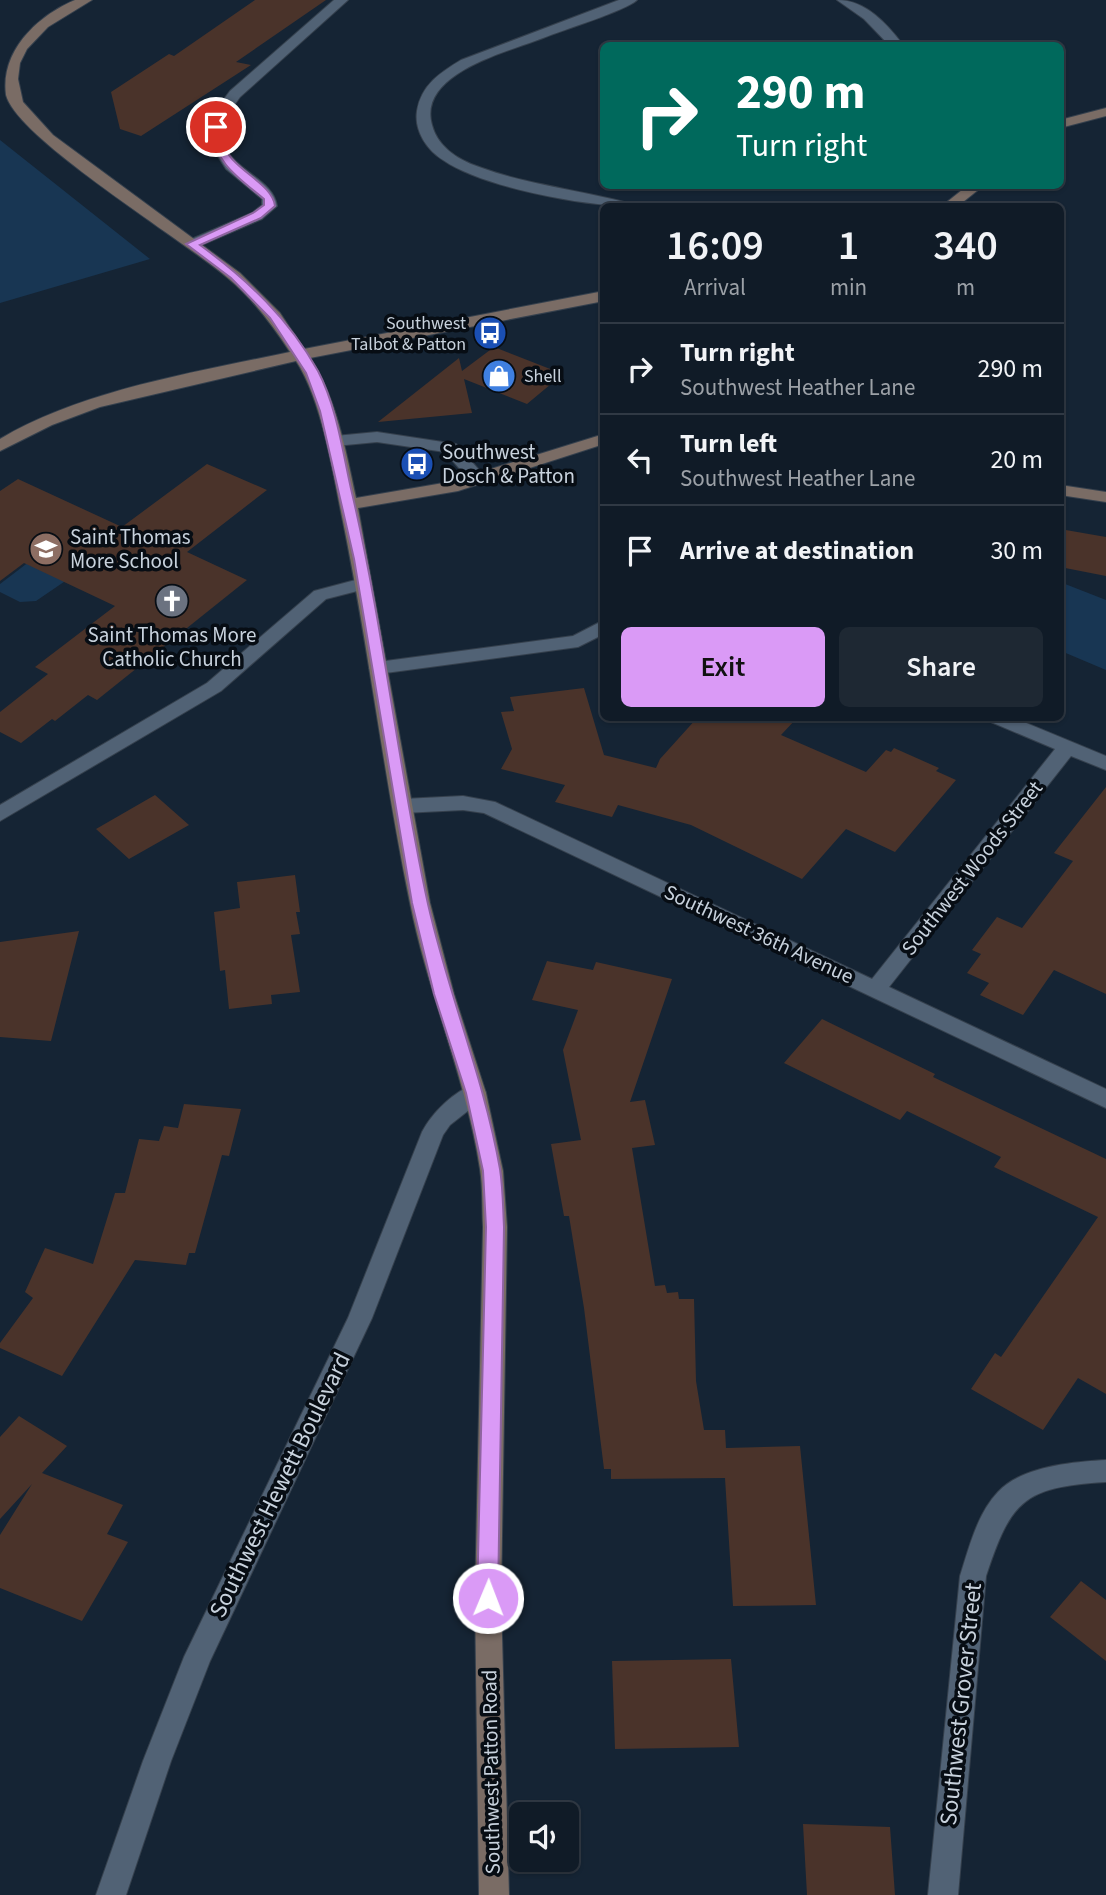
<!DOCTYPE html>
<style>
body{margin:0;font-family:"Source Sans 3",sans-serif;background:#1e2833;color:#f1f3f6;height:100vh;display:flex;flex-direction:column;font-size:26px;white-space:nowrap}
*{box-sizing:border-box;margin:0}
p{font-size:23px;color:#9ca1a7}
.icon{flex:none;width:38px;height:38px;fill:none;stroke:currentColor;stroke-width:2;stroke-linecap:round;stroke-linejoin:round}
.map{position:relative;flex:1;overflow:hidden}
.side{position:absolute;left:600px;top:203px;width:464px;height:518px;display:flex;flex-direction:column;background:#101b27;border-radius:10px;box-shadow:0 2px 5px #0004,0 0 0 2px #303944}
.side>*{flex:none}
.hud{position:absolute;left:600px;top:42px;width:464px;height:147px;border-radius:10px;box-shadow:0 2px 5px #0004,0 0 0 2px #303944;background:#00695c;color:#fff;overflow:hidden}
.controls{position:absolute;left:509px;top:1802px;display:grid;gap:14px}
.controls a{display:grid;place-items:center;width:70px;height:70px;border-radius:10px;background:#101b27;box-shadow:0 2px 5px #0004,0 0 0 2px #303944;font-size:35px}
.pin{position:absolute;display:grid;place-items:center;width:60px;height:60px;color:#fff;margin:-30px;border:4px solid #fff;border-radius:50%;box-shadow:0 2px 7px #0007}
.me{position:absolute;width:77px;margin:-38px;rotate:1deg;stroke-linejoin:round;filter:drop-shadow(0 0 5px #0008)}
.turn{display:flex;align-items:center;gap:24px;height:147px;padding:0 21px;font-size:32px}
.turn .icon{width:91px;height:91px;stroke-width:2.5}
.turn b{display:block;font-size:49px;line-height:60px}
.eta{display:flex;justify-content:space-evenly;align-items:center;height:119px;text-align:center}
.eta b{font-size:42px;font-weight:600;line-height:49px}
.cta{display:flex;gap:14px;margin-top:auto;padding:14px 21px}
.cta a{flex:1;height:80px;border-radius:10px;background:#da9af6;color:#111;font-size:28px;font-weight:600;line-height:80px;text-align:center}
.cta a+a{background:#1e2833;color:#f1f3f6}
ul{padding:0;list-style:none}
li{display:flex;align-items:center;gap:21px;height:91px;padding:0 21px;border-top:2px solid #303944}
li div{flex:1}
li b{display:block;font-size:26px}
li em{font-style:normal}
.map>svg:first-child{display:block}
.green{fill:#183653}
.building{fill:#4a332a}
.lines{fill:none;stroke-linecap:round;stroke-linejoin:round}
.lane-casing{stroke:#35404d;stroke-width:2}
.street-casing{stroke:#35404d;stroke-width:2}
.secondary-casing{stroke:#35404d;stroke-width:2}
.lane{fill:#516275;fill-rule:evenodd}
.street{fill:#516275;fill-rule:evenodd}
.secondary{fill:#7a6c65;fill-rule:evenodd}
.route{fill:#da9af6;stroke:#8e64a0;stroke-width:2}
.labels{text-anchor:middle;dominant-baseline:central;stroke-width:7;stroke-linejoin:round;paint-order:stroke}
.far-poi-label{font-size:18px;fill:#c8d2dd;stroke:#070d14;text-anchor:end}
.poi-label{font-size:21px;fill:#c8d2dd;stroke:#070d14;text-anchor:start}
.street-label{font-size:21px;fill:#c8d2dd;stroke:#070d14}
.near-street-label{font-size:24px;fill:#c8d2dd;stroke:#070d14}
</style>
<div class="map">
<svg width="1106" height="1895" viewBox="0 0 1106 1895">
<rect width="100%" height="100%" fill="#152434"/>
<!-- green -->
<path class="green" d="M0 140 150 259 0 303Z
M38 555 77 573 36 601 20 602 0 592V584Z
M1060 582 1106 600V670L1061 651Z"/>
<!-- building -->
<path class="building" d="M255 0H326L236 62 251 65 141 136 120 129 111 92 169 54 174 56Z
M494 347 563 374 527 404 464 379 472 413 378 422 459 358 462 371Z
M207 464 267 490 187 552 247 580 97 700 88 695 55 721 52 719 21 743 0 732V712L48 674 35 667 115 606 24 563 0 581V491L18 479 122 527Z
M1060 529 1106 537V576L1060 567Z
M584 688 604 755 656 768 660 759 697 718H797L781 735 866 772 886 750 891 752 894 748 939 768 936 771 956 780 895 852 846 829 802 879 691 825 618 805 612 817 555 802 565 785 501 769 512 749 501 712 514 711 510 697Z
M1106 787V994L1054 970 1023 1015 980 995 989 983 967 973 981 954 972 950 997 917 1022 928 1073 861 1054 853Z
M155 795 189 825 129 859 96 829Z
M295 875 300 912H296L300 934 291 935 300 992 271 995 272 1004 229 1009 225 970 220 971 214 912 240 908 237 882Z
M79 931 51 1041 0 1037V942Z
M547 961 593 970 596 962 672 979 630 1102 645 1100 655 1145 632 1148 655 1286 665 1285 667 1293 678 1292 679 1299H694L696 1381 704 1430H725L726 1448 800 1446 816 1605 733 1606 725 1478 611 1479V1469H604L584 1308 569 1216H564L551 1144 581 1140 563 1050 578 1010 532 1000Z
M822 1019 935 1074 933 1077 1106 1159V1394L1078 1378 1043 1430 971 1389 995 1353 1001 1357 1098 1217 994 1167 1001 1157 907 1111 900 1120 784 1063Z
M184 1104 241 1109 229 1156 222 1155 195 1253H189L186 1265 135 1260 62 1376 0 1348V1343L33 1298 25 1292 45 1248 93 1264 115 1193H125L139 1139 159 1141 164 1126 178 1128Z
M19 1416 67 1446 42 1473 123 1505 107 1534 128 1542 82 1621 0 1588V1535L32 1484 0 1519V1437Z
M1081 1581 1106 1600V1661L1050 1617Z
M731 1659 739 1747 615 1749 612 1661Z
M803 1824 890 1827 895 1895H807Z"/>
<g class="lines">
<defs>
<path id="lane" d="M377 432 456 444 487 479 484 483H472L445 452 377 442 335 446 327 441 335 436Z"/>
<path id="street" d="M334 0H348L240 97C188 166 272 167 277 206L262 219 197 247H187L184 244 187 241 252 213 262 205V199L226 169 212 147 209 127 212 115 230 91Z
M619 0H637C625 11 563 30 543 38 508 52 417 73 432 125 438 148 460 161 482 168 529 185 580 190 628 203L630 206C583 206 482 187 443 160 427 150 414 131 417 111 421 85 441 72 461 60Z
M837 0C866 0 887 24 904 46H890L864 19Z
M363 578 369 580 372 584 369 588 326 599 221 691 0 821V805L207 683 314 591Z
M604 620V634L578 647 378 674 369 668 378 662 573 636Z
M988 718H1014L1106 756V770L1071 756 889 987 1106 1089V1108L484 813 463 810 403 813 396 811 393 806 396 801 403 799 463 796 495 802 872 979 1055 749 991 722Z
M475 1084 483 1087 486 1093 483 1099 450 1125 443 1135 372 1318 210 1661 171 1761 126 1895H96L143 1761 184 1657 348 1318 422 1132C432 1113 454 1091 475 1084Z
M1106 1460V1482C1024 1487 1011 1500 986 1576L958 1895H928L960 1576C969 1548 977 1514 998 1492 1022 1466 1073 1462 1106 1460Z"/>
<path id="secondary" d="M75 0H92L48 27 27 49 20 63 18 79 23 102 53 135 240 273 280 313 304 349 604 291V301L310 358C336 397 346 451 356 498L449 482 604 434V444L458 491 358 508 430 903 454 994 486 1093 503 1171 507 1227 501 1598 509 1895H479L475 1598 483 1227C482 1208 483 1188 480 1169 466 1078 428 993 410 903 383 773 368 641 341 512 332 467 321 399 296 361L100 407 52 425 0 451V439C82 390 197 372 290 352 273 326 254 300 229 279 187 242 17 139 6 95 0 50 39 15 75 0Z
M1106 108V116L1060 128V120Z
M967 186H983L958 206H942Z
M1060 485 1106 492V502L1060 495Z"/>
</defs>
<!-- lane casing -->
<use href="#lane" class="lane-casing"/>
<!-- street casing -->
<use href="#street" class="street-casing"/>
<!-- secondary casing -->
<use href="#secondary" class="secondary-casing"/>
<!-- lane -->
<use href="#lane" class="lane"/>
<!-- street -->
<use href="#street" class="street"/>
<!-- secondary -->
<use href="#secondary" class="secondary"/>
</g>
<!-- route -->
<path class="route" d="M216 123 221 127C222 134 222 142 225 148 235 171 273 184 275 206L261 218 200 245C248 280 289 319 318 371 337 407 343 454 352 493 384 629 398 768 428 904 448 993 484 1078 500 1169 503 1188 503 1208 504 1227L498 1598 495 1605 488 1608 480 1605 477 1598 486 1227 483 1171 466 1093 434 994 412 903 354 559 320 411 306 373 270 318 231 278 186 244 253 213 264 205V199C236 176 216 164 210 127Z"/>
<!-- icons -->
<defs>
<symbol id="bus-disc" viewBox="-11 -11 22 22"><circle r="9.5" fill="#1a4fb4" stroke="#070d14"/><path d="M-5-6H5V4H4V6H2V4H-2V6H-4V4H-5ZM-3.5-4V0h7V-4ZM-3.5 1.2v1.5H-2V1.2ZM2 1.2v1.5H3.5V1.2Z" fill="#fff"/></symbol>
<symbol id="shop-disc" viewBox="-11 -11 22 22"><circle r="9.5" fill="#3f7fe0" stroke="#070d14"/><path d="M-5-2.5h2.3a2.7 3.5 0 0 1 5.4 0H5L5.5 6h-11ZM-1.5-2.5h3a1.5 2.3 0 0 0-3 0Z" fill="#fff"/></symbol>
<symbol id="school-disc" viewBox="-11 -11 22 22"><circle r="9.5" fill="#8d6e63" stroke="#070d14"/><path d="M0-5L7-2L0 1L-7-2ZM-4 1L0 2.5L4 1V4Q0 6-4 4Z" fill="#fff"/></symbol>
<symbol id="church-disc" viewBox="-11 -11 22 22"><circle r="9.5" fill="#6b7280" stroke="#070d14"/><path d="M-1.2-6h2.4v3.5h3.3v2.4h-3.3V6h-2.4V-.1h-3.3v-2.4h3.3Z" fill="#fff"/></symbol>
</defs>
<g fill-rule="evenodd">
<use href="#bus-disc" x="471" y="314" width="38" height="38"/>
<use href="#shop-disc" x="480" y="357" width="38" height="38"/>
<use href="#bus-disc" x="398" y="445" width="38" height="38"/>
<use href="#school-disc" x="27" y="530" width="38" height="38"/>
<use href="#church-disc" x="153" y="582" width="38" height="38"/>
</g>
<g class="labels">
<!-- far-poi labels -->
<g class="far-poi-label">
<text x="466" y="323">Southwest<tspan x="466" dy="21">Talbot &amp; Patton</tspan></text>
<text x="524" y="376" text-anchor="start">Shell</text>
</g>
<!-- poi labels -->
<g class="poi-label">
<text x="442" y="452">Southwest<tspan x="442" dy="24">Dosch &amp; Patton</tspan></text>
<text x="70" y="537">Saint Thomas<tspan x="70" dy="24">More School</tspan></text>
<text x="172" y="635" text-anchor="middle">Saint Thomas More<tspan x="172" dy="24">Catholic Church</tspan></text>
</g>
<!-- street labels -->
<g class="street-label">
<text transform="translate(972 868) rotate(-52)">Southwest Woods Street</text>
<text transform="translate(759 934) rotate(25)">Southwest 36th Avenue</text>
<text transform="translate(491 1772) rotate(-91)">Southwest Patton Road</text>
</g>
<!-- near-street labels -->
<g class="near-street-label">
<text transform="translate(280 1485) rotate(-64)">Southwest Hewett Boulevard</text>
<text transform="translate(961 1704) rotate(-84)">Southwest Grover Street</text>
</g>
</g>
</svg>
<div class="controls">
<a><svg class="icon" aria-label="sound" viewBox="0 0 24 24"><path d="M4 9h4l5-4v14l-5-4H4zM17 9q2 3 0 6"/></svg></a>
</div>
<div class="pin" style="left:216px;top:127px;background:#d93025"><svg class="icon" aria-label="arrive" viewBox="0 0 24 24"><path d="M6 21V4h12l-3 4 3 4H6"/></svg></div>
<svg class="me" style="left:488px;top:1598px" viewBox="-20 -20 40 40"><circle r="17" fill="#da9af6" stroke="#fff" stroke-width="3"/><path d="M0-11L8 9 0 5-8 9z" fill="#fff"/></svg>
<div class="hud">
<div class="turn"><svg class="icon" aria-label="right" viewBox="0 0 24 24"><path d="M7 20v-9h11M14 6l5 5-5 5"/></svg><div><b>290 m</b>Turn right</div></div>
</div>
<section class="side">
<div class="eta">
<div><b>16:09</b><p>Arrival</p></div>
<div><b>1</b><p>min</p></div>
<div><b>340</b><p>m</p></div>
</div>
<ul>
<li><svg class="icon" aria-label="right" viewBox="0 0 24 24"><path d="M7 20v-9h11M14 6l5 5-5 5"/></svg><div><b>Turn right</b><p>Southwest Heather Lane</p></div><em>290 m</em></li>
<li><svg class="icon" aria-label="left" viewBox="0 0 24 24"><path d="M17 20v-9H6M10 6l-5 5 5 5"/></svg><div><b>Turn left</b><p>Southwest Heather Lane</p></div><em>20 m</em></li>
<li><svg class="icon" aria-label="arrive" viewBox="0 0 24 24"><path d="M6 21V4h12l-3 4 3 4H6"/></svg><div><b>Arrive at destination</b></div><em>30 m</em></li>
</ul>
<div class="cta"><a>Exit</a><a>Share</a></div>
</section>
</div>
